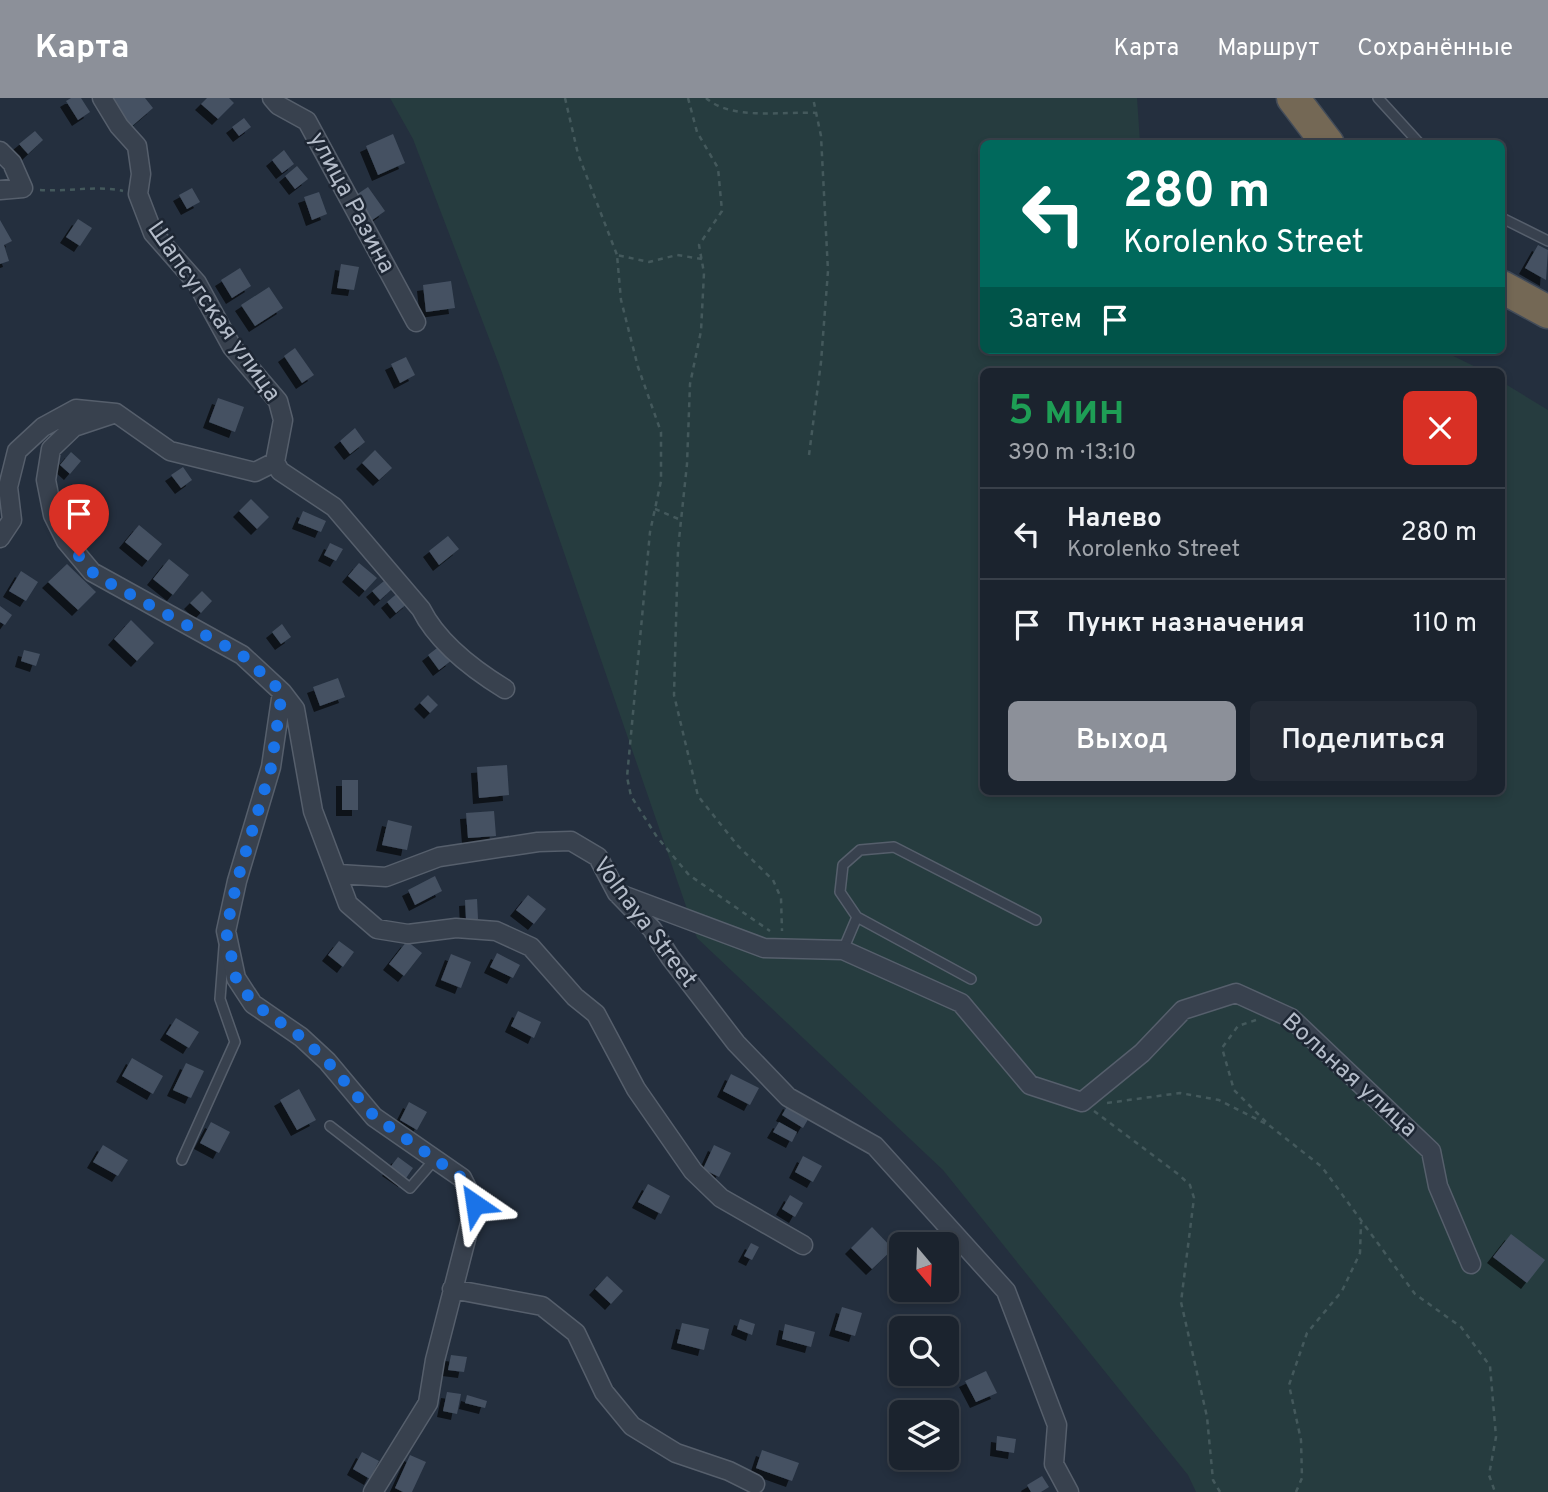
<!DOCTYPE html>
<html lang="ru">
<meta charset="utf-8">
<style>
body{margin:0;font-family:Overpass,sans-serif;background:#242b36;color:#f1f3f6;height:100vh;display:flex;flex-direction:column;font-size:26px;white-space:nowrap}
*{box-sizing:border-box;margin:0}
p{font-size:23px;color:#a0a4aa}
.icon{flex:none;width:38px;height:38px;fill:none;stroke:currentColor;stroke-width:2;stroke-linecap:round;stroke-linejoin:round}
.map{position:relative;flex:1;overflow:hidden}
.details{position:absolute;left:980px;top:270px;width:525px;height:427px;display:flex;flex-direction:column;background:#1b232e;border-radius:10px;box-shadow:0 4px 10px #0003,0 0 0 2px #39404a}
.details>*{flex:none}
.guide{position:absolute;left:980px;top:42px;width:525px;height:214px;border-radius:10px;box-shadow:0 4px 10px #0003,0 0 0 2px #39404a;background:#00695c;color:#fff;overflow:hidden}
.needle{width:46px;rotate:161deg}
.fabs{position:absolute;left:889px;top:1134px;display:grid;gap:14px}
.fabs a{display:grid;place-items:center;width:70px;height:70px;border-radius:10px;background:#1b232e;box-shadow:0 4px 10px #0003,0 0 0 2px #39404a;font-size:35px}
.pin{position:absolute;display:grid;place-items:center;width:60px;height:60px;color:#fff;margin:-72px -30px;border-radius:50% 50% 50% 0;rotate:-45deg;box-shadow:0 0 7px #0007}
.pin .icon{rotate:45deg}
.me{position:absolute;width:77px;margin:-38px;rotate:328deg;stroke-linejoin:round;filter:drop-shadow(0 0 5px #0008)}
.turn{display:flex;align-items:center;gap:24px;height:147px;padding:0 28px;font-size:32px}
.turn .icon{width:91px;height:91px;stroke-width:2.5}
.turn b{display:block;font-size:49px;line-height:60px}
.then{display:flex;align-items:center;height:66px;padding:0 28px;background:#0003;gap:14px;font-size:26px}
.round{display:grid;place-items:center;flex:none;width:74px;height:74px;border-radius:10px;background:#242b36}
.headline{display:flex;align-items:center;justify-content:space-between;height:119px;padding:0 28px}
h1{font-size:42px;font-weight:600;line-height:52px;color:#1e9e55}
.primary-button{display:flex;gap:14px;margin-top:auto;padding:14px 28px}
.primary-button a{flex:1;height:80px;border-radius:10px;background:#8c9099;color:#fff;font-size:28px;font-weight:600;line-height:80px;text-align:center}
.primary-button a+a{background:#242b36;color:#f1f3f6}
ul{padding:0;list-style:none}
li{display:flex;align-items:center;gap:21px;height:91px;padding:0 28px;border-top:2px solid #39404a}
li div{flex:1}
li b{display:block;font-size:26px}
li em{font-style:normal}
header{display:flex;align-items:center;gap:42px;box-sizing:border-box;height:98px;padding:0 35px;background:#8c9099;color:#fff}
header strong{font-size:33px}
nav{display:flex;gap:38px;margin-inline-start:auto;font-size:24px}
.map>svg:first-child{display:block}
.green{fill:#263c3f}
.building{fill:#455162;filter:url(#shadow)}
.lines{fill:none;stroke-linecap:round;stroke-linejoin:round}
.lane-casing{stroke:#565f6c;stroke-width:12}
.street-casing{stroke:#565f6c;stroke-width:21}
.highway-casing{stroke:#434c59;stroke-width:35}
.path{stroke:#44595c;stroke-width:2.5;stroke-dasharray:5 5;stroke-linecap:butt}
.lane{stroke:#38414e;stroke-width:9}
.street{stroke:#38414e;stroke-width:18}
.highway{stroke:#746855;stroke-width:32}
.route{stroke:#1a73e8;stroke-width:12;stroke-dasharray:0 21.6}
.labels{text-anchor:middle;dominant-baseline:central;stroke-width:5;stroke-linejoin:round;paint-order:stroke}
.street-label{font-size:24px;fill:#b4bcc9;stroke:#1d2633}
</style>
<header>
<strong>Карта</strong>
<nav><a>Карта</a><a>Маршрут</a><a>Сохранённые</a></nav>
</header>
<div class="map">
<svg width="1548" height="1394" viewBox="0 0 1548 1394">
<defs>
<filter id="shadow"><feDropShadow dx="-6" dy="6" stdDeviation="0" flood-color="#0009"/></filter>
</defs>
<rect width="100%" height="100%" fill="#242f3e"/>
<!-- green -->
<path class="green" d="M390 0H1137L1140 45 984 46V252H1441L1484 273H984V693H1502V284L1548 312V1394H1196L1188 1377 943 1072 697 840 500 269 413 41Z"/>
<!-- building -->
<path class="building" d="M71 0H81L90 14 78 22 66 3Z
M106 0H145L153 10 131 29Z
M207 0H229L234 5 218 21 201 6Z
M244 20 251 29 239 38 232 29Z
M35 33 43 42 28 56 19 46Z
M393 36 405 65 378 77 366 48Z
M284 52 294 66 282 75 272 62Z
M297 68 308 81 295 91 285 78Z
M368 89 385 113 371 123 353 99Z
M192 90 200 104 187 111 179 97Z
M319 94 327 116 312 122 304 99Z
M78 121 92 130 80 148 66 139Z
M0 122 12 143 4 147 9 163 0 166Z
M1538 147 1548 152 1546 182 1525 170Z
M341 166 359 169 354 192 337 190Z
M240 170 251 188 232 200 221 182Z
M451 183 455 210 426 214 423 187Z
M269 189 283 210 255 228 241 207Z
M295 250 314 277 302 285 284 258Z
M406 259 415 277 400 285 391 266Z
M218 300 244 309 235 334 209 324Z
M355 330 365 344 350 356 340 343Z
M375 352 392 370 379 382 362 365Z
M71 354 81 363 70 376 60 367Z
M183 369 192 382 181 390 171 377Z
M251 401 269 419 257 431 239 413Z
M303 413 326 423 321 434 298 425Z
M139 427 162 446 148 463 125 444Z
M448 438 459 451 439 467 429 453Z
M330 445 343 451 336 463 324 457Z
M169 461 189 477 173 497 153 481Z
M359 465 377 480 365 493 348 478Z
M67 466 96 494 78 512 48 484Z
M21 473 38 484 26 503 9 493Z
M384 483 392 491 380 502 372 493Z
M202 493 212 503 201 515 190 505Z
M400 493 409 504 396 515 387 504Z
M0 508 12 517 5 527 0 524Z
M131 522 154 545 137 563 114 541Z
M282 526 291 539 281 546 272 534Z
M441 547 452 562 439 572 428 557Z
M24 552 40 556 36 568 21 563Z
M338 580 345 599 320 608 313 589Z
M428 597 438 607 430 615 420 605Z
M507 667 509 697 479 700 477 669Z
M342 682H358V712H342Z
M494 713 496 738 468 740 466 715Z
M388 722 412 728 407 752 382 747Z
M435 778 442 793 415 807 408 792Z
M528 797 546 811 534 826 516 812Z
M477 801 478 821H466L465 802Z
M339 843 354 854 343 869 328 857Z
M407 843 422 855 404 878 389 866Z
M497 855 520 867 513 880 490 869Z
M451 856 471 864 461 890 441 882Z
M518 913 541 924 534 940 511 928Z
M176 920 199 934 189 950 166 936Z
M132 960 163 978 153 996 122 978Z
M186 965 204 973 191 1000 173 992Z
M731 976 759 990 750 1007 723 993Z
M299 991 316 1022 297 1032 280 1002Z
M409 1004 427 1014 417 1032 400 1022Z
M789 1005 810 1018 803 1030 782 1017Z
M211 1024 230 1034 219 1055 200 1045Z
M779 1024 797 1034 792 1044 773 1034Z
M103 1047 128 1062 118 1078 93 1064Z
M714 1047 731 1055 719 1079 703 1071Z
M803 1058 822 1068 813 1084 795 1074Z
M398 1059 413 1070 404 1083 388 1072Z
M648 1086 670 1098 661 1116 638 1104Z
M790 1097 803 1105 795 1119 782 1111Z
M872 1129 893 1151 872 1171 851 1150Z
M1511 1136 1545 1162 1527 1185 1493 1159Z
M751 1145 759 1149 752 1162 744 1158Z
M607 1178 623 1193 611 1206 595 1191Z
M842 1209 862 1215 855 1238 835 1232Z
M740 1221 755 1226 752 1237 737 1231Z
M682 1225 709 1231 704 1252 677 1245Z
M785 1226 815 1234 811 1249 782 1241Z
M451 1257 467 1259 464 1274 448 1272Z
M986 1273 997 1295 976 1304 965 1283Z
M447 1294 461 1296 457 1316 443 1313Z
M467 1297 487 1303 485 1310 465 1305Z
M997 1338 1016 1341 1014 1355 996 1352Z
M762 1352 799 1365 792 1383 756 1370Z
M362 1354 379 1363 370 1381 353 1371Z
M410 1357 426 1364 412 1394H403L395 1390Z
M1042 1378 1049 1389 1041 1394H1031L1027 1387Z"/>
<g class="lines">
<defs>
<path id="lane" d="M1378 0 1420 46
M1502 120 1548 143
M843 852 857 819
M971 881 857 819 840 794 843 767 860 752 894 749 1036 822
M330 1028 410 1090 435 1061
M182 1062 235 944 220 901 224 849"/>
<path id="street" d="M102 0 119 28 137 48 141 76 138 96 153 135 197 185 232 249 278 303 283 322 275 364 280 373 334 409 421 511C438 545 474 572 505 591
M272 0 278 7 307 23 416 224
M0 53 12 65 23 90 0 92
M116 315 74 329 51 351 46 382 53 417 66 443 92 474 242 557 282 594 295 611 313 713 348 806 377 831 408 836 456 830 496 833 531 849 575 899 596 916 636 991 693 1073 721 1100 803 1147
M0 440 12 422 8 389 17 353 43 329 76 311 116 315 170 353 255 374 275 364
M282 594 271 669 237 783 226 833 236 880 253 906 301 939 327 963 374 1019 462 1080 475 1106 435 1262 428 1305 373 1394
M339 776 386 779 439 759 538 744 571 743 598 759 617 795 652 831 670 859 736 945 788 999 875 1048 1006 1193 1057 1327 1054 1366 1069 1394
M617 795 764 850 843 852 961 905 1030 987 1082 1004 1142 955 1183 912 1236 895 1291 920 1431 1053 1438 1088 1471 1166
M452 1191 542 1208 576 1235 604 1294 632 1328 676 1355 729 1373 755 1386"/>
<path id="highway" d="M1293 0 1328 46
M1502 189 1548 214"/>
</defs>
<!-- lane casing -->
<use href="#lane" class="lane-casing"/>
<!-- street casing -->
<use href="#street" class="street-casing"/>
<!-- highway casing -->
<use href="#highway" class="highway-casing"/>
<!-- path -->
<path class="path" d="M565 0 578 56 617 157
M688 0 697 34 718 70 722 113 699 147 704 175 701 233 690 286 687 366 678 451 674 597 698 698 738 748 773 782 781 800 782 833
M706 0C732 23 783 13 816 15
M40 92C68 94 97 87 123 93
M702 161 677 157 649 164 617 157 621 202 638 269 661 334V383L650 434 627 679 631 698 657 739 689 777 770 833
M809 357 821 264 828 173 821 38 813 0
M655 411 681 422
M1256 922 1238 928 1222 950 1234 992 1270 1028 1322 1069 1415 1196 1461 1229 1490 1268 1496 1339 1489 1377 1495 1394
M1107 1005 1180 995 1219 1002 1268 1027
M1094 1013 1178 1076 1190 1087 1194 1100 1181 1204 1207 1319 1213 1382 1220 1394
M1296 1394 1302 1380 1301 1342 1289 1287 1307 1235 1342 1193 1360 1155 1361 1124"/>
<!-- lane -->
<use href="#lane" class="lane"/>
<!-- street -->
<use href="#street" class="street"/>
<!-- highway -->
<use href="#highway" class="highway"/>
</g>
<g class="lines">
<!-- route -->
<path class="route" d="M79 458 92 474 111 486 242 557 282 594 271 670 237 783 226 833 236 880 253 905 301 939 327 963 374 1018 462 1080 475 1106"/>
</g>
<g class="labels">
<!-- street labels -->
<g class="street-label">
<text transform="translate(351 105) rotate(62)">улица Разина</text>
<text transform="translate(213 214) rotate(55)">Шапсугская улица</text>
<text transform="translate(644 825) rotate(53)">Volnaya Street</text>
<text transform="translate(1349 978) rotate(42)">Вольная улица</text>
</g>
</g>
</svg>
<div class="fabs">
<a><svg class="needle" viewBox="-14 -14 28 28"><path d="M0-13l5 13h-10z" fill="#e53935"/><path d="M0 13l5-13h-10z" fill="#a0a4aa"/></svg></a>
<a><svg class="icon" aria-label="search" viewBox="0 0 24 24"><circle cx="10" cy="10" r="6"/><path d="M15 15l6 6"/></svg></a>
<a><svg class="icon" aria-label="layers" viewBox="0 0 24 24"><path d="M12 4l9 5-9 5-9-5zM3 14l9 5 9-5"/></svg></a>
</div>
<div class="pin" style="left:79px;top:458px;background:#d93025"><svg class="icon" aria-label="arrive" viewBox="0 0 24 24"><path d="M6 21V4h12l-3 4 3 4H6"/></svg></div>
<svg class="me" style="left:475px;top:1106px" viewBox="-20 -20 40 40"><path d="M0-17L14 15 0 8-14 15z" fill="#1a73e8" stroke="#fff" stroke-width="4"/></svg>
<div class="guide">
<div class="turn"><svg class="icon" aria-label="left" viewBox="0 0 24 24"><path d="M17 20v-9H6M10 6l-5 5 5 5"/></svg><div><b>280 m</b>Korolenko Street</div></div>
<div class="then">Затем<svg class="icon" aria-label="arrive" viewBox="0 0 24 24"><path d="M6 21V4h12l-3 4 3 4H6"/></svg></div>
</div>
<section class="details">
<div class="headline"><div><h1>5 мин</h1><p>390 m · 13:10</p></div><a class="round" style="background:#d93025;color:#fff"><svg class="icon" aria-label="close" viewBox="0 0 24 24"><path d="M6 6l12 12M18 6L6 18"/></svg></a></div>
<ul>
<li><svg class="icon" aria-label="left" viewBox="0 0 24 24"><path d="M17 20v-9H6M10 6l-5 5 5 5"/></svg><div><b>Налево</b><p>Korolenko Street</p></div><em>280 m</em></li>
<li><svg class="icon" aria-label="arrive" viewBox="0 0 24 24"><path d="M6 21V4h12l-3 4 3 4H6"/></svg><div><b>Пункт назначения</b></div><em>110 m</em></li>
</ul>
<div class="primary-button"><a>Выход</a><a>Поделиться</a></div>
</section>
</div>
